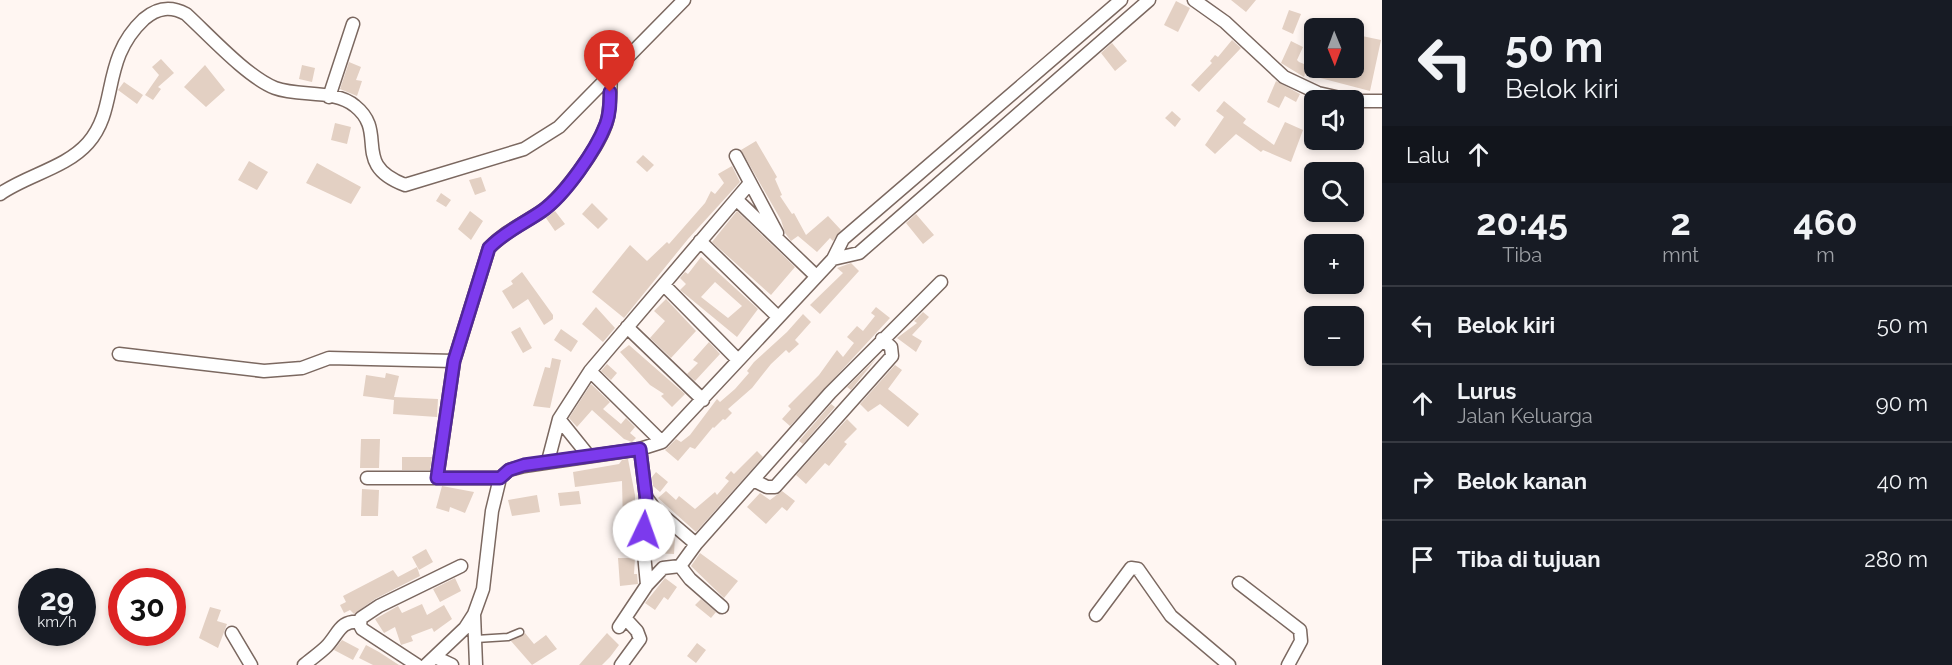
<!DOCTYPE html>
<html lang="id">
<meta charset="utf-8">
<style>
body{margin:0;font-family:Raleway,sans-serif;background:#242831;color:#f1f3f6;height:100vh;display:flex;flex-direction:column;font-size:22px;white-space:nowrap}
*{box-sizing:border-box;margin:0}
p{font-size:20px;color:#9ea1a6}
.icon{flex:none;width:33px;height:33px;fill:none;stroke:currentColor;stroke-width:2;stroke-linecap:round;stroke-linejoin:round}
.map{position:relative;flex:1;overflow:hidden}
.panel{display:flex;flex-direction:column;background:#171b24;width:570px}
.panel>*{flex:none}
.hud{background:#171b24;color:#f1f3f6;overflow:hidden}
.needle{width:39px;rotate:179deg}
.buttons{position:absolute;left:1304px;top:18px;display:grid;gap:12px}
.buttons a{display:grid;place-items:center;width:60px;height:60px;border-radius:9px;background:#171b24;box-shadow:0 3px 9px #0003;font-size:30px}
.speed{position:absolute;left:18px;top:568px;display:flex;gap:12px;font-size:30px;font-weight:700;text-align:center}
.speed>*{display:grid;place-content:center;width:78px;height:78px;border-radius:50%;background:#171b24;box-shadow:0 3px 9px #0003;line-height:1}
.speed small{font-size:15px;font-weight:400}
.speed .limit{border:9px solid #d22;background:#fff;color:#111}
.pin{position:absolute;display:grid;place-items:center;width:51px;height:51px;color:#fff;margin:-62px -26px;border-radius:50% 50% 50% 0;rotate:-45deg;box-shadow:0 0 6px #0007}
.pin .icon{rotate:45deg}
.me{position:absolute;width:66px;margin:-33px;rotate:3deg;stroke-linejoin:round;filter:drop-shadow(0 0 4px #0008)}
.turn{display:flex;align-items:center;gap:21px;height:126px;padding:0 24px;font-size:27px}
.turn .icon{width:78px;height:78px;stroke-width:2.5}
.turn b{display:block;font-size:42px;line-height:51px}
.then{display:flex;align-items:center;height:57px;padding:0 24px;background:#0003;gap:12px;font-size:22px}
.eta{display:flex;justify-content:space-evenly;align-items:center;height:102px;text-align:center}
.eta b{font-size:36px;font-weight:700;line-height:42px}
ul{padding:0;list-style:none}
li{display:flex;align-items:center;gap:18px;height:78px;padding:0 24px;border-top:2px solid #363941}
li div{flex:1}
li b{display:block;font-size:22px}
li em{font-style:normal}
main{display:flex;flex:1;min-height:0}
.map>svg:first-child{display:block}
.building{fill:#e3d0c3;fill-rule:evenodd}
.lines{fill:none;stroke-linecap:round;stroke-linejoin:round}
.lane-casing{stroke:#7b6860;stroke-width:9}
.street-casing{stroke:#7b6860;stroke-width:15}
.lane{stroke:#fff;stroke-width:6}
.street{stroke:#fff;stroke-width:12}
.route-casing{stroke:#51269a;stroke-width:15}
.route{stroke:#7c3aed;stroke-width:10}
</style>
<main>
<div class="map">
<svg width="1382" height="665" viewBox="0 0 1382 665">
<rect width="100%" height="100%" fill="#fff6f2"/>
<!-- building -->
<path class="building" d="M1231 0H1256L1246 12Z
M1176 1 1190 8 1178 32 1164 25Z
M1289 10 1301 14 1293 34 1282 29Z
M1362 36 1381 40 1370 91 1305 74 1304 77 1281 63 1291 41 1303 47 1297 60 1299 62 1314 68H1355Z
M1232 40 1241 48 1199 92 1191 85 1212 63 1210 61 1215 55 1218 57Z
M1112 43 1127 61 1115 71 1101 53Z
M161 59 174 73 158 87 161 89 153 100 145 95 159 75 152 67Z
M349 62 361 67 356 80 362 81 357 96 340 89Z
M205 65 225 90 206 107 184 87Z
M302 65 315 68 312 82 299 79Z
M1276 81 1300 94 1296 102 1285 96 1279 108 1267 102Z
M124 82 143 95 137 104 118 90Z
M1224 101 1246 119 1243 123 1274 145 1285 122 1303 130 1291 162 1263 150 1261 152 1236 134 1215 154 1205 145 1224 117 1216 111Z
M1172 111 1181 119 1175 127 1165 118Z
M335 123 351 127 347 144 331 140Z
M756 141 777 177 775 179 782 195 780 196 792 214 794 213 806 235 828 216 841 230 833 241 830 238 817 252 798 236 791 241 785 233 781 220 741 150Z
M643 155 654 165 647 172 636 162Z
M249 161 268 172 257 190 238 180Z
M317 163 361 187 351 204 306 183Z
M732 166 740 182 688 239 624 318 592 292 630 245 647 261 667 242 669 244 705 203 711 191 715 194 724 183 718 174Z
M481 177 486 191 475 195 469 180Z
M441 193 451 200 446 207 436 201Z
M592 203 608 219 598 229 582 214Z
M470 211 483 221 471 240 458 229Z
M555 211 565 224 555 231 546 218Z
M737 211 795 267 771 295 712 242Z
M916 214 934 235 923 244 906 223Z
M701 257 758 309 737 337 680 290 686 284 680 278 685 272 688 274ZM715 282 742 306 728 318 701 297Z
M851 263 859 271 820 314 810 305 843 273 837 268Z
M522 272 553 315V319L544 325 528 299 513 309 502 291 513 284 511 281Z
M666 299 696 331 671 358 650 338 665 321 654 311Z
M596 307 615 328 603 342 582 324Z
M876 307 890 318 790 426 782 419 791 409 788 406 819 375 837 350 843 357 854 343 847 337 857 326 863 331 875 316 871 313Z
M923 312 929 317 912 335 922 341 916 352 897 338 917 323 914 321Z
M803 314 811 322 795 340 799 344 789 353 786 350 771 364 752 388 728 409 732 413 725 420 723 419 714 428 713 427 695 449 690 447 678 461 665 450 676 439 681 442 690 435 717 399 720 402 735 389 749 373 747 371 754 362 787 332Z
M520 327 532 348 523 353 511 332Z
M561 329 578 341 571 352 554 340Z
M709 342 720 354 695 381 687 374 698 363 693 360Z
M629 345 685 394 672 407 661 396 664 394 650 385 620 352Z
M552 358 561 360 550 408 533 406 545 367 550 368Z
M876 359 851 390 847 387Z
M607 364 617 373 611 380 601 371Z
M895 365 902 370 888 389 919 414 908 427 880 404 868 412 860 404Z
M386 373 399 376 394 397 438 399 437 417 393 414 394 400 363 396 366 375 385 378Z
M591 384 610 402 603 409 621 424 626 418 635 427 630 433 636 438 632 442 624 439 592 410 577 427 569 418Z
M831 404 835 407 803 444 799 441Z
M847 419 857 429 844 442 847 444 829 466 825 463 806 484 796 475Z
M361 439H380L379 468H360Z
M757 451 763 457 696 532 658 498 666 491 676 500 679 496 695 509 715 492 717 495 729 481 725 478 731 471 734 474Z
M402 457H432L430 470H402Z
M628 459 635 495V541L615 540 616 525 623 526 622 481 575 487 573 472 619 464 622 460Z
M656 472 668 482 660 492 653 486 652 477Z
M442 486 474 492 465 513 450 507 449 512 436 508Z
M362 489 379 490 378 516H361Z
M579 491 581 504 560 506 558 493Z
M782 491 795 501 787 511 782 507 766 524 747 507 760 493 770 500Z
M537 495 540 512 512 516 508 500Z
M652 536 675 537 674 554 652 553Z
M426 549 433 562 419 570 412 557Z
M700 553 738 581 724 598 691 566Z
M618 558H635L634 574H637L638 584 620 586Z
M417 567 420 576 375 599 354 614 350 610 344 613 340 605 346 602 343 596 393 570 398 577Z
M455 578 461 591 440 602 433 589Z
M665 578 677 587 668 600 664 597 655 610 645 603Z
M701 599 716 612 711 618 695 605Z
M422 604 427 615 444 605 452 619 434 632 432 628 411 636 413 641 401 645 395 627 384 633 375 619 398 606 402 613Z
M210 607 221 610 217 621 227 624 218 648 199 638Z
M525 633 534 644 546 635 557 649 532 665 511 641Z
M607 633 619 645 610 657 602 665H579Z
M342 640 359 649 353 660 334 650Z
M697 643 706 650 696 663 687 656Z
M366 645 379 652 399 665H373L359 658Z"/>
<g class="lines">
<defs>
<path id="lane" d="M476 639 508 637 520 632"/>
<path id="street" d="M1194 0 1225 22 1284 77 1318 93 1349 100
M329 97 353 24
M1353 101H1382
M736 156 777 233
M0 194C27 175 66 168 88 143 119 108 100 60 144 19 158 7 171 6 186 14 209 35 247 77 275 88 299 97 335 89 355 106 389 133 350 164 405 185L524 149 559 127 684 0
M737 200 815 275
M700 241 777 316
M833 259 859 253 1149 0
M664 285 738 360
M627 327 703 400
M119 354 264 371 302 368 329 358 454 361
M590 371 662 442
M559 419 588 455
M548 461 559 419 590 371 750 183
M367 478H500
M437 478 454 361 489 248C504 232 524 223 542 211 564 195 600 146 607 121 611 106 610 90 611 74
M755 481 767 487H775L892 356 891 347 882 339
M646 497 654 508 696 544
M680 566 690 579 722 607
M1239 583 1300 630 1301 641 1288 665
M647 585 663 568 680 566 696 544 830 393 941 282
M474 614 476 665
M1096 615 1131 568 1138 569 1171 616 1229 665
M619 627 647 585 643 543 646 497 640 449
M232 633 251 665
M435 657 452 665
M304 665C311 659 320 653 327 646 339 633 340 620 360 622
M417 665 362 629 360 625 361 618 379 606 461 566
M426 665 465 628 474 614 483 589 492 511 500 478 509 470 524 466 640 449 662 442 833 259 843 239 1121 0
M621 665 640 639 637 631 625 618"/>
</defs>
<!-- lane casing -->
<use href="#lane" class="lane-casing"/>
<!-- street casing -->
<use href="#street" class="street-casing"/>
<!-- lane -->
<use href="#lane" class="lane"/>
<!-- street -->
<use href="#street" class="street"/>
</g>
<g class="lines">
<defs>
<path id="route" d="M610 92C610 103 610 114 606 124 596 150 565 195 542 211 525 223 504 232 489 248L454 361 437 478H500L509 470 524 465 640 449 646 497 644 530"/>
</defs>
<!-- route casing -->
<use href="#route" class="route-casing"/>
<!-- route -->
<use href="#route" class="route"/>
</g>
</svg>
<div class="buttons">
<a><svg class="needle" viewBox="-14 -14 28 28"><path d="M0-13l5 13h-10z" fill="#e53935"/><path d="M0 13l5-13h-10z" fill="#9ea1a6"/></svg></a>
<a><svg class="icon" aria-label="sound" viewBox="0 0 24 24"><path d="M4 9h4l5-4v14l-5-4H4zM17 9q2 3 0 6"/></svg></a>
<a><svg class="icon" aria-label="search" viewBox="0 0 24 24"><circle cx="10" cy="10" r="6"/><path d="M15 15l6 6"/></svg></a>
<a>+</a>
<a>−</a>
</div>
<div class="speed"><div>29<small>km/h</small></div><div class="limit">30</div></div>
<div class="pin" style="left:610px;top:92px;background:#d93025"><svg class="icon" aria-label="arrive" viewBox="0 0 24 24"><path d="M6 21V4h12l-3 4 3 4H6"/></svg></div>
<svg class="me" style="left:644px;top:530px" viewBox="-20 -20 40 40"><circle r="19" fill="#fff"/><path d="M0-13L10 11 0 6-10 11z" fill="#7c3aed"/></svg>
</div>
<section class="panel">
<div class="hud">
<div class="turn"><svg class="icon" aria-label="left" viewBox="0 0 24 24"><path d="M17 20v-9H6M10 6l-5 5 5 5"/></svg><div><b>50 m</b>Belok kiri</div></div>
<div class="then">Lalu<svg class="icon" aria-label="ahead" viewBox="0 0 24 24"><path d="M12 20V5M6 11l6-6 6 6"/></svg></div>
</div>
<div class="eta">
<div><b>20:45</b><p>Tiba</p></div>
<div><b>2</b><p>mnt</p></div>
<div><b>460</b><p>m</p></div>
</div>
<ul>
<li><svg class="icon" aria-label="left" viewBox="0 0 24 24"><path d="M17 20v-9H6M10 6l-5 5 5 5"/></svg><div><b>Belok kiri</b></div><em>50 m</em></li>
<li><svg class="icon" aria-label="ahead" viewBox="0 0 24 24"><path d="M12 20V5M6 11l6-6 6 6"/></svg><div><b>Lurus</b><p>Jalan Keluarga</p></div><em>90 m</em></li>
<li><svg class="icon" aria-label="right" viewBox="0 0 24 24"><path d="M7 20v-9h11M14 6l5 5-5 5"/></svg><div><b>Belok kanan</b></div><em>40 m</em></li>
<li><svg class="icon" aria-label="arrive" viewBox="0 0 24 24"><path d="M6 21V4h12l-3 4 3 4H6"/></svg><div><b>Tiba di tujuan</b></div><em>280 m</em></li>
</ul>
</section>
</main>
